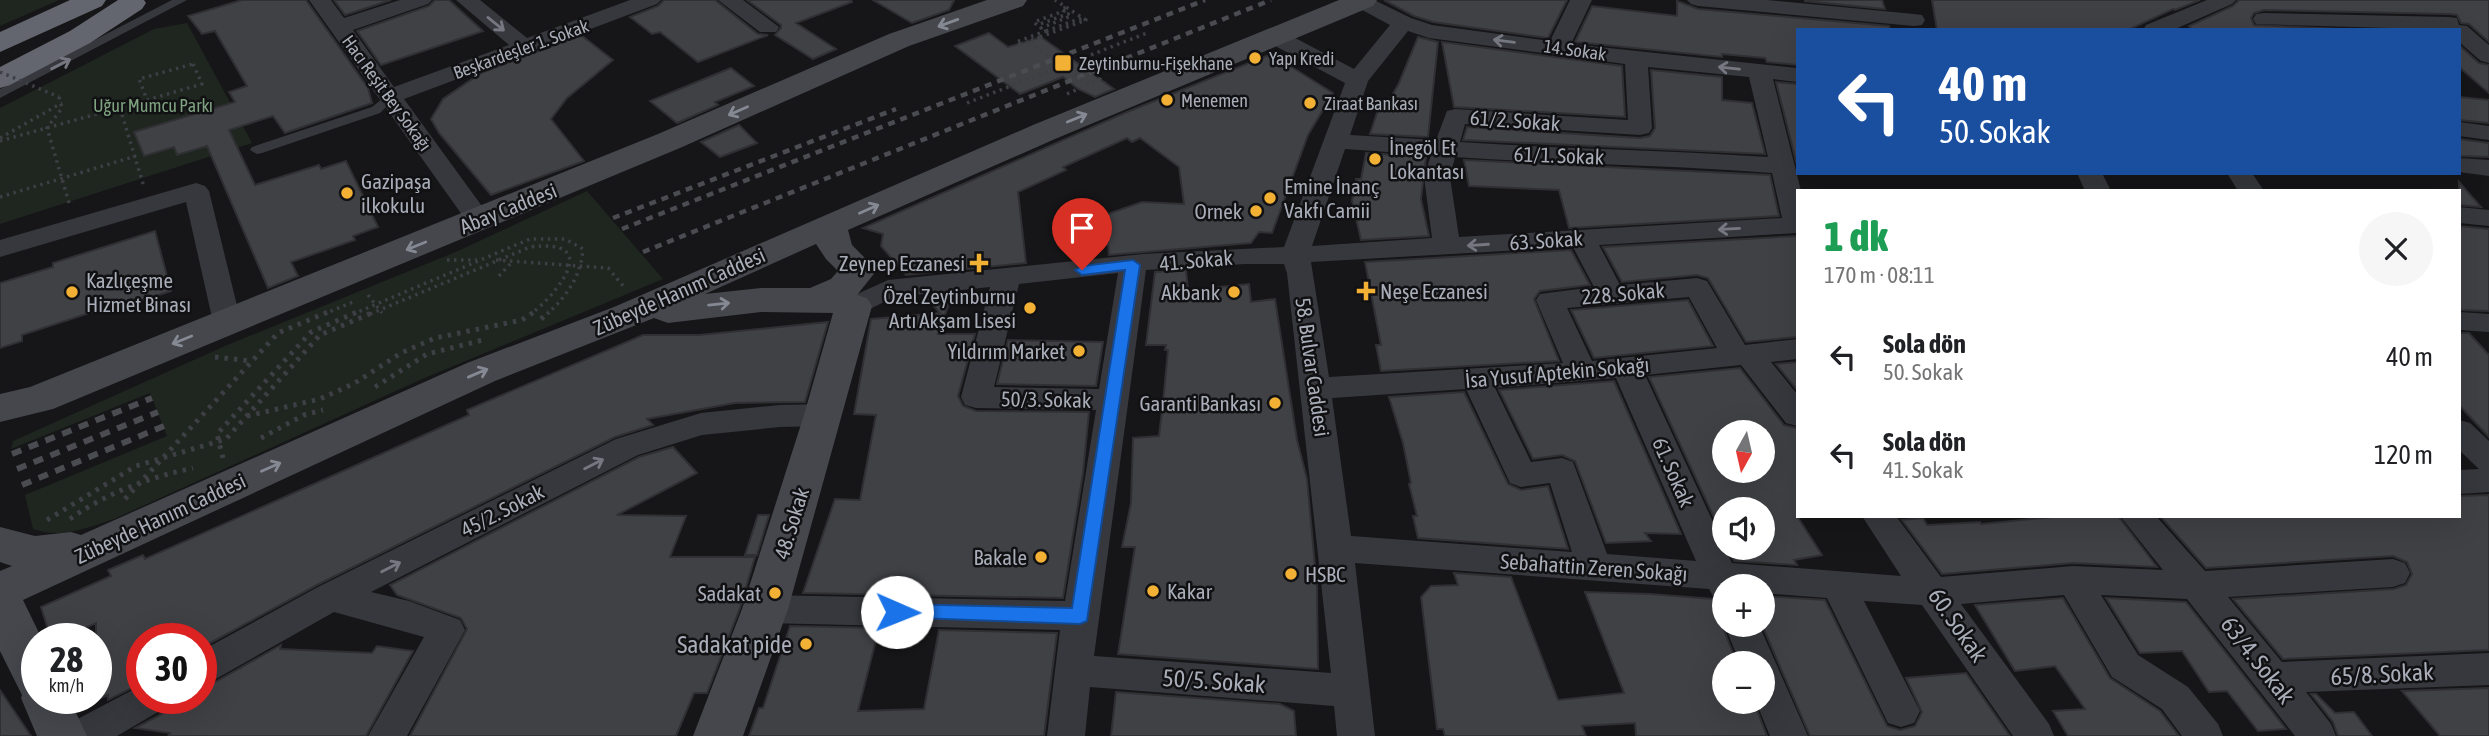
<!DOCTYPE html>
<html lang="tr">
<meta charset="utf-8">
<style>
body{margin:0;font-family:"Asap Condensed",sans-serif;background:#f6f6f6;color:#202124;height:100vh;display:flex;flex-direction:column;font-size:26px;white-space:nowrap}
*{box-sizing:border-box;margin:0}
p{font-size:23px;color:#757577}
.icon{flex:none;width:38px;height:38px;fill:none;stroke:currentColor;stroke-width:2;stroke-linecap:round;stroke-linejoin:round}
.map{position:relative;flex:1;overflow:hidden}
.side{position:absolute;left:1796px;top:189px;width:665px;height:329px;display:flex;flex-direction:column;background:#fff;border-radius:0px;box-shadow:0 7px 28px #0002}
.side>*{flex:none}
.top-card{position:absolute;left:1796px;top:28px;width:665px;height:147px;border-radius:0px;box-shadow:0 7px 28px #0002;background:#1a4fa0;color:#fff;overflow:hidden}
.needle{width:46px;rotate:188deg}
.controls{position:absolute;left:1712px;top:420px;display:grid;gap:14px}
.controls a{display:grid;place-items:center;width:63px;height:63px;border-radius:50%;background:#fff;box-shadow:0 7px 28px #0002;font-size:35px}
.speed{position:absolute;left:21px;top:623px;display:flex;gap:14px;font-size:35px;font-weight:700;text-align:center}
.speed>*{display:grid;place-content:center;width:91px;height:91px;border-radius:50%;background:#fff;box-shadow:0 7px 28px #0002;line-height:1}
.speed small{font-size:18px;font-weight:400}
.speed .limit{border:10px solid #d22;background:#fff;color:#111}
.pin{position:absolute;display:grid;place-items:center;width:60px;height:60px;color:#fff;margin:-72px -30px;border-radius:50% 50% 50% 0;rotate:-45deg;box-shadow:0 0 7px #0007}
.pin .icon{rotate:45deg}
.me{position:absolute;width:77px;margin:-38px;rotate:91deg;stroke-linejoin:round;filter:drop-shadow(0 0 5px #0008)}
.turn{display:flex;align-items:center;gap:24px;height:147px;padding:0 28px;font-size:32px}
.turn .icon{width:91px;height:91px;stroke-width:2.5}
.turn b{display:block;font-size:49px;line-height:60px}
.round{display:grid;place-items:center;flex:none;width:74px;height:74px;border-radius:37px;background:#f6f6f6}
.overview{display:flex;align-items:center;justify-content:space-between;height:119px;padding:0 28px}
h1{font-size:42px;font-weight:800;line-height:52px;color:#1e9e55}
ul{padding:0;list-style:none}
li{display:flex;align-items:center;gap:21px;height:98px;padding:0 28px}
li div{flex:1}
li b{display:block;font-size:26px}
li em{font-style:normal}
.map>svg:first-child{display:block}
.green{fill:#1e261f}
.building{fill:#404145;stroke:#303034;stroke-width:2;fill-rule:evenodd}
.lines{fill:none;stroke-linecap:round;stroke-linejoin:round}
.path-far1{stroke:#3d3f44;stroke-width:3.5;stroke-dasharray:2.5 4.5;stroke-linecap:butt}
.path{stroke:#3d3f44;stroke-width:5;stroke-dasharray:3.5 6;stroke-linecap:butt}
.lane{fill:#37383d;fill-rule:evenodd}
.street{fill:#37383d;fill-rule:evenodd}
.secondary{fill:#45474d;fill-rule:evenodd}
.highway{fill:#63666e;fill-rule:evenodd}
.rail-far1{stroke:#4a4c52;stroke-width:4.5;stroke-dasharray:7 6;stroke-linecap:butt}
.rail{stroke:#4a4c52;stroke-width:6;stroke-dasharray:10 8;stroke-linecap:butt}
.path-bridge{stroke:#3d3f44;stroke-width:3.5;stroke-dasharray:2.5 4.5;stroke-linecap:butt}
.oneway{stroke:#858993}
.oneway2{stroke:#757881}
.route{fill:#1a73e8;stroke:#114b97;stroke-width:2}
.poi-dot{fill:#f2b134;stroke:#111113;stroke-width:2.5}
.labels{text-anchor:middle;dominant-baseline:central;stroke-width:5;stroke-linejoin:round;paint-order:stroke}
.far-street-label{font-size:18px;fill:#a8adb8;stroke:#111113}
.far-poi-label{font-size:18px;fill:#a8adb8;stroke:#111113;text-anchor:start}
.far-park-label{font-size:18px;fill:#7fa381;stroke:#111113}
.street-label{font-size:21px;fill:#a8adb8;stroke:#111113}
.poi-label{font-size:21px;fill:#a8adb8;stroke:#111113;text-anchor:end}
.near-street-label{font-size:24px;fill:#a8adb8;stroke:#111113}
.near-poi-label{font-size:24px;fill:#a8adb8;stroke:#111113;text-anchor:end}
</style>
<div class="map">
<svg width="2489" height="736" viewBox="0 0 2489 736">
<rect width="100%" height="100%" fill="#161618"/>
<!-- green -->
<path class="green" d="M0 0H59L0 26Z
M187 23 252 143 0 224V108L154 29Z
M587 191 663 279 420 380 114 519C86 528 62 539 33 529L25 495 167 436 150 393 11 449 13 441 225 346 458 251Z"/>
<!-- building -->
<path class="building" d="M242 0H306L368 88 372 103 285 133 273 116 229 130 255 185 319 165 321 169 346 161 378 227 353 236 355 240 291 262 298 276 268 288 207 146 177 155 174 147 144 156 134 132 235 102 229 92 247 86 215 31 202 34 188 16Z
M334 0H391L345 15Z
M435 0H449L483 31 381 65 357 31 429 6Z
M664 0H715L758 34 768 35 698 62 660 32 652 34 630 17 658 6Z
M747 0H851L852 2 796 23 836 49 813 59 775 35 781 28V25Z
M873 0H954L949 10 912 23Z
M1384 0H1567L1548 38 1433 22 1414 16Z
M1805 0H1882L1885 9 1805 1Z
M1932 0H2200L2175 10 2173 9 2128 30H1937Z
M2239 0H2489V42L2469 24 2461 23 2457 15 2449 14 2264 10 2254 13 2251 18 2254 25 2362 30H2193L2189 26 2233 6Z
M1677 1 1698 9 1889 26 1890 30H1797V65L1767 62 1765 58 1722 54V57L1575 42 1592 6 1677 16Z
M989 33 1008 47 1041 37 1114 89 1095 97 1078 89 1063 77 1020 94 955 46Z
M581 35 613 60 567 98 551 119 584 161 491 195 439 133 431 119 443 99 481 73Z
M1418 37 1438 42 1428 137 1370 134 1379 107 1385 108 1399 83Z
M1442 42 1622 66 1625 117 1454 107Z
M2459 45 2479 63 2489 65V93L2459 67Z
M1271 54 1333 93 1308 135 1272 233 1259 232 1251 243 1109 255 1105 215 1142 202 1184 204 1179 167 1140 138 1132 142 1127 138 1063 167 1066 170 1018 192 1026 263 906 275 881 246 883 234 863 228 1127 112Z
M731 68 754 86 715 102 718 105 677 123 650 101Z
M1651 70 1722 77V100L1752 103 1765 154 1463 140 1467 127 1640 138 1650 136 1655 128Z
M1776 82 1797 84V165Z
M2459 97 2489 100V123L2459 120Z
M739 125 757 143 720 157 701 142Z
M2459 139 2489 143V157L2459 156Z
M1366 153 1426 157 1421 199 1429 236 1361 240 1352 201 1356 179H1361Z
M1464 160 1770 175 1779 216 1569 228 1559 190 1469 186Z
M2459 182 2481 207 2459 205Z
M2459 226 2489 229V311L2459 310Z
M155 231 171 291 133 303 132 299 22 335V341L0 348V283L53 267V263Z
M1797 236V337L1746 342 1708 278 1697 275 1622 282 1603 247Z
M1571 250 1590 285 1540 291 1534 299 1559 361 1381 371 1376 345H1381L1365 262Z
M1186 270 1188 290 1249 284 1251 302 1275 299 1297 440 1307 479 1317 588 1318 669 1118 654 1135 547H1122L1131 503 1133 438 1159 436 1163 402 1168 350H1165L1166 345H1146L1155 272Z
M953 293 938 334H975L958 396 963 406 976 411 1089 412 1083 473 1063 598 803 593 835 499 860 500 876 415 854 414 871 319 940 313 925 296Z
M1688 300 1713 346 1594 358 1571 310Z
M828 322 805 402 735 403 647 419 653 425 615 437 317 585 201 648V639H142V683L108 700V695L96 700V623L62 639H51L41 607 111 576 108 570 143 555 145 559 296 492 469 415 467 410 643 335H699Z
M2459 333H2469L2489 355V437L2459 405Z
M1008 340 1103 342 1096 386 997 384Z
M1797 362V390L1776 364Z
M1740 368 1784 425 1797 428V516L1822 555 1794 560 1797 565 1734 561 1728 548H1762V509H1724V539L1649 377ZM1724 432H1762V471H1724Z
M1614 381 1681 534 1645 533 1651 541 1606 543 1575 461 1562 455 1533 459 1499 390Z
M1464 392 1508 484 1521 490 1548 486 1568 549 1418 538 1413 516H1417L1409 484 1411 483 1403 443 1389 397Z
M673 447 697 473 617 515 686 516 670 557H755L740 608 707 693H694L676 736H410L467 629 461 618 397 595 390 585 639 457Z
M2489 495V650L2283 659 2233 599 2394 589 2406 585 2412 574 2407 562 2393 556 2206 568 2160 516H2459V496Z
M758 515H769L757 555H745Z
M2062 516H2118L2157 567 2073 563 1942 574 1902 520 1923 518 1927 525 1980 522 1981 524Z
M1454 573 1511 577 1558 700 1624 693 1585 592 1650 594 1714 599 1724 602 1722 625 1737 663H1724V702H1754L1767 736H1636L1635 723 1582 726 1586 736H1445L1443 729H1437L1421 597 1431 586 1458 585Z
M1762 596 1825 600 1887 726 1900 730 1915 726 1922 712 1906 678 1966 673 2010 736H1810L1762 625Z
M2063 598 2110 678 2160 711 2179 736H2068L2053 711 2085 709 2055 666 2015 671 1975 605Z
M2106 598 2186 602 2286 729 2258 731 2227 691 2209 692 2182 651 2140 653Z
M790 626 879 628 858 711 924 709 939 630 1057 633 1044 736H749L759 708H763Z
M281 645 280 649 372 653 377 646 413 651 366 736H168L170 733 135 728 192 698H201V686L215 682Z
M2489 688V736H2440L2402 691Z
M0 690 31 736H0Z
M1116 692 1280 704 1294 711 1296 736H1111Z
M2311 694H2316L2335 713 2354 712 2372 736H2338L2333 722Z"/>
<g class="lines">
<!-- path-far1 -->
<path class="path-far1" d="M1046 31 1082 18
M1040 37 1086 20 1055 0
M1020 45 1016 42 1046 31 1041 28 1071 16 1068 14 1037 25 1034 22 1064 11 1061 9 1067 7
M1020 45 1028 42
M193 64 202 84 147 100 139 79Z
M1067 94 1100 79 1105 83
M59 97 62 108 47 128 70 206
M967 103 1147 33
M120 108 144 187
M0 138 62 103
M0 141 147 100
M0 197 136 156
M447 260H477
M496 260 608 268 625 288
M499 276 511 263
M368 295 382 313
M324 314 353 302
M353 314 530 239H565L583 249C581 276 567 296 547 314
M370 314 530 247C601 238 561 290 531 314"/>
<!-- path -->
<path class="path" d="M541 319 549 312
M215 357 251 361
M375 387 427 354 487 339
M247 416 320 399 355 383 401 353 435 338 522 320 534 312
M261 438 304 415 323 410
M223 458 217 434 311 332 357 312
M125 499 278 333 328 312
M70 519C108 492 148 478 193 468
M47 520 136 466 226 439 320 335 374 312"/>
<!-- lane -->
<path class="lane" d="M172 0H187L0 98V89Z
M391 92 397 96 380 113 262 153 257 154 250 150 252 147 372 107Z"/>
<!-- street -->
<path class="street" d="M309 0H331L344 18 400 0H432L428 4 353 30 394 87 509 45 456 0H480L527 38 630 0H661L657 4 404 99 492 220 488 226 479 228 470 226Z
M718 0H743L779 27 776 32H760Z
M1350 0H1374L1411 18 1432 25 1550 41 1570 0H1592L1571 44 1797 68V82L1773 79 1801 191H1797V233L1599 245 1620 285 1697 278 1707 281 1745 345 1797 339V359L1771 362 1797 394V426L1786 423 1741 365 1645 375 1732 563 1901 576 1862 516H1896L1941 577 2073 566 2163 570 2120 516H2156L2205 571 2393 559 2405 563 2410 573 2405 583 2393 587 2228 597 2282 662 2489 653V685L2306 692 2331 724 2336 736H2295L2187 599 2101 595 2138 655 2188 687 2218 724 2223 736H2182L2162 709 2112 677 2064 595 1961 604 2049 724 2054 736H2013L1922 605 1864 601 1920 711 1914 723 1901 727 1888 723 1827 598 1762 593V586H1724V600L1713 596 1709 589 1355 563 1375 736H1337L1334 706 1090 687 1085 736H1047L1060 630 765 623 752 619 747 609 752 599 765 595 1065 601 1096 410 976 408 965 405 961 397 990 287 894 297 864 312 854 315 844 312 840 306 844 300 888 280 1143 254 1284 247 1345 83 1266 41 1263 36 1266 31H1282L1354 69 1390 25 1353 5ZM1408 31 1429 38 1625 64 1628 120 1455 109 1447 111 1436 140 1350 135 1368 81ZM1648 67 1749 77 1768 157C1665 150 1562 149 1460 142L1465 124 1640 135 1649 133 1652 128ZM1345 149 1431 155 1424 177 1432 238 1312 246ZM1455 157C1561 164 1666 165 1772 173L1782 218 1459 237 1450 177ZM1573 247 1594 287 1540 294 1536 300 1563 363 1329 377 1311 262ZM1245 264H1284L1287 273 1331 673 1094 656 1146 270ZM1118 273 1099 389 994 387 1019 284ZM1689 297 1717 348 1592 361 1567 308ZM1616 378 1696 561 1607 554 1573 462 1562 458 1531 462 1495 388ZM1466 389 1510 483 1521 487 1550 483 1572 552 1351 536 1332 398Z
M1687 0H1767L1914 14 1922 15 1925 20 1922 25 1914 26 1698 6 1691 4Z
M2207 0H2236L2232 4 2173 30H2143L2146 25Z
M2264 13 2449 17 2457 18 2459 25 2467 26 2489 45V63L2481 61 2459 42V30L2256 24 2253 19 2256 14Z
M2459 122 2489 126V140L2459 136Z
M2459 158 2489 160V176L2459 172Z
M2077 173H2102L2111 191H2085Z
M2227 173H2252L2264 191H2238Z
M196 183 205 186 209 191 241 322 237 329 227 331 217 329 213 322 186 202 0 257V240Z
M2459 207 2489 210V226L2459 223Z
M2459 312 2489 314V332L2459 330Z
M824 404 835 407 839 415 835 423 824 426 780 427 702 435 638 455 371 592 409 601 460 620 465 630 407 736H368L424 637 334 612 214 680 201 684V651L318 587 616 439 701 413 780 405Z
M2459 420 2470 423 2489 441V492L2459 494V470L2479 469 2459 450Z
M1724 624 1759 625 1808 736H1770L1756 702H1762V663H1740Z
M142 685V698H169L163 709 117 736H63L68 724Z"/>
<!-- secondary -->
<path class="secondary" d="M987 0H1027L1023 6 909 46 680 148 53 409 0 422V394L30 387 658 134 889 34Z
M1339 0H1377L1373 6 1055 139 848 230 852 245 877 270 857 295 867 298 872 306 788 609 743 736H693L742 609 804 415 833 313 761 312 668 323 654 318 495 381 23 600 42 639H37V698H69L87 736H37L21 698 22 695 0 651V571L12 566 0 562V527L35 536 71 532 81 535 467 363 614 307 1033 125ZM816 244 826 259 838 271 831 279 810 288H761L705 294Z"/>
<!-- highway -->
<path class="highway" d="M70 0H106L102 6 0 52V32Z
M118 0H144L146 3 142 9 90 43 10 85 0 88V67L70 31Z"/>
<!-- rail-far1 -->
<path class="rail-far1" d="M613 218 896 109
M622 229 1205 0
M643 252 1271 0"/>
<!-- rail -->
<path class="rail" d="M12 454 152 398
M17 469 158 412
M22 485 164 426"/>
<!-- path-bridge -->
<path class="path-bridge" d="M1040 37 1028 42 1089 84
M0 72 59 97"/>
</g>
<!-- one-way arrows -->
<defs><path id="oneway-shaft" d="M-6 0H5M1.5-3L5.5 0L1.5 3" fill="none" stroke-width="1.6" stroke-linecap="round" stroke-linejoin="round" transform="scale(1.75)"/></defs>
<g class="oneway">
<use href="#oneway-shaft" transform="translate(948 23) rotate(160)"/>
<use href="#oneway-shaft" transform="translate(738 111) rotate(156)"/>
<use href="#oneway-shaft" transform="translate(1077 118) rotate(-22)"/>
<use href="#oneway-shaft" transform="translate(869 209) rotate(-24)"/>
<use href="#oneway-shaft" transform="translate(416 246) rotate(158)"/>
<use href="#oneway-shaft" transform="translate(719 304) rotate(-6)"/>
<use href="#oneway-shaft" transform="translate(182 340) rotate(158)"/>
<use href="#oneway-shaft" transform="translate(478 373) rotate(-23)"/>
<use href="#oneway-shaft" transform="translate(271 467) rotate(-24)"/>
</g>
<g class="oneway2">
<use href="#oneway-shaft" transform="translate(496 24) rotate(39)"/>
<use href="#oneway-shaft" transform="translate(1504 41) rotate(-173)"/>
<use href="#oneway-shaft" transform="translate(61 64) rotate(-27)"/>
<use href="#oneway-shaft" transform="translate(1729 68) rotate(-174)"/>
<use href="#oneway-shaft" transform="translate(1729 229) rotate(177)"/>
<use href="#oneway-shaft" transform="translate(1478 245) rotate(176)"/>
<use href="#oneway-shaft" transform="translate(594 464) rotate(-27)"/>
<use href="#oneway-shaft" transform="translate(391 567) rotate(-27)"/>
</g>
<!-- route -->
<path class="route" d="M1133 260 1140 265 1087 621 1080 624 890 617 887 612 890 607 897 604 1072 608 1125 270 1082 275 1075 270 1082 266Z"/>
<!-- markers -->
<g class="poi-dot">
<circle cx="1255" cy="58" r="7"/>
<rect x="1054" y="54" width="18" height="18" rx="3.5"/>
<circle cx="1167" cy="100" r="7"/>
<circle cx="1310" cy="103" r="7"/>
<circle cx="1375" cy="159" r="7"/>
<circle cx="347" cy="193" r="7"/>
<circle cx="1270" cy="198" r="7"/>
<circle cx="1256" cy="211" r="7"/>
<path d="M975.5 252.5h7v7h7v7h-7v7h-7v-7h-7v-7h7z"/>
<path d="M1362.5 280.5h7v7h7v7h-7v7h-7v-7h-7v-7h7z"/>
<circle cx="72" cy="292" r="7"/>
<circle cx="1234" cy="292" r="7"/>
<circle cx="1030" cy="308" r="7"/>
<circle cx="1079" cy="351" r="7"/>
<circle cx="1275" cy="403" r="7"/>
<circle cx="1041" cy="557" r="7"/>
<circle cx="1291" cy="574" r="7"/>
<circle cx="1153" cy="591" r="7"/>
<circle cx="775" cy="593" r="7"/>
<circle cx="806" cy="644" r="7"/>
</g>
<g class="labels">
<!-- far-street labels -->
<g class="far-street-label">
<text transform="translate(521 49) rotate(-20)">Beşkardeşler 1. Sokak</text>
<text transform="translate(1575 50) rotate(8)">14. Sokak</text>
<text transform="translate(387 93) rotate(54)">Hacı Reşit Bey Sokağı</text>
</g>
<!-- far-poi labels -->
<g class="far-poi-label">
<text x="1269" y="58">Yapı Kredi</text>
<text x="1079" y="63">Zeytinburnu-Fişekhane</text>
<text x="1181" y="100">Menemen</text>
<text x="1324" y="103">Ziraat Bankası</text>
</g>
<!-- far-park labels -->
<g class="far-park-label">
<text x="153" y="105">Uğur Mumcu Parkı</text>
</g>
<!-- street labels -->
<g class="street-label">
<text transform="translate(1515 120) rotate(4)">61/2. Sokak</text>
<text transform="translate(1559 155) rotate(2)">61/1. Sokak</text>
<text transform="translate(508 208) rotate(-22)">Abay Caddesi</text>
<text transform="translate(1546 240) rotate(-4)">63. Sokak</text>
<text transform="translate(1196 260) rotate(-5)">41. Sokak</text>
<text transform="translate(679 291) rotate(-24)">Zübeyde Hanım Caddesi</text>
<text transform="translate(1623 293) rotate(-5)">228. Sokak</text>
<text transform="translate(1313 367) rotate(82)">58. Bulvar Caddesi</text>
<text transform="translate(1557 372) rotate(-5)">İsa Yusuf Aptekin Sokağı</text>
<text transform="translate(1046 399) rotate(1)">50/3. Sokak</text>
<text transform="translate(1674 472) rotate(66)">61. Sokak</text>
<text transform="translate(502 510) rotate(-27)">45/2. Sokak</text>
<text transform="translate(160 518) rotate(-25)">Zübeyde Hanım Caddesi</text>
<text transform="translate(791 523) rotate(-73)">48. Sokak</text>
<text transform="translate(1594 567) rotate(4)">Sebahattin Zeren Sokağı</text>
</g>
<!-- poi labels -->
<g class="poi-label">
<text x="1389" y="147" text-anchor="start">İnegöl Et<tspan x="1389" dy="24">Lokantası</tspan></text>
<text x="361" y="181" text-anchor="start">Gazipaşa<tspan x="361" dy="24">ilkokulu</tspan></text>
<text x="1284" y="186" text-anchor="start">Emine İnanç<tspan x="1284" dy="24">Vakfı Camii</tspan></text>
<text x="1242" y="211">Ornek</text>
<text x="965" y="263">Zeynep Eczanesi</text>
<text x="86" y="280" text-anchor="start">Kazlıçeşme<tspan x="86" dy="24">Hizmet Binası</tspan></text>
<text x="1380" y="291" text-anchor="start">Neşe Eczanesi</text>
<text x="1220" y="292">Akbank</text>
<text x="1016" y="296">Özel Zeytinburnu<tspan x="1016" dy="24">Artı Akşam Lisesi</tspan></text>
<text x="1065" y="351">Yıldırım Market</text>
<text x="1261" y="403">Garanti Bankası</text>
<text x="1027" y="557">Bakale</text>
<text x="1305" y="574" text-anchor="start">HSBC</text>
<text x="1167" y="591" text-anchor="start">Kakar</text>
<text x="761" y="593">Sadakat</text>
</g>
<!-- near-street labels -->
<g class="near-street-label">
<text transform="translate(1958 625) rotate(55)">60. Sokak</text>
<text transform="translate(2258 660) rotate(52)">63/4. Sokak</text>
<text transform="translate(2382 674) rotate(-3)">65/8. Sokak</text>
<text transform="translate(1214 681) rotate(4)">50/5. Sokak</text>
</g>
<!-- near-poi labels -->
<g class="near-poi-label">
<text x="792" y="644">Sadakat pide</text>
</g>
</g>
</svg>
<div class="controls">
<a><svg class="needle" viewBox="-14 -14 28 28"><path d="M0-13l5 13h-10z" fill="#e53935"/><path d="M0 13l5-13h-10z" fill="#757577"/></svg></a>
<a><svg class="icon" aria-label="sound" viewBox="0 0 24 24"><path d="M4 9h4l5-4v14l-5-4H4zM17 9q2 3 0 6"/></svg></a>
<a>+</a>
<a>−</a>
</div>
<div class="speed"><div>28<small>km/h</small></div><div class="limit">30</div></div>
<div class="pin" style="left:1082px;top:270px;background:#d93025"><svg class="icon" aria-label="arrive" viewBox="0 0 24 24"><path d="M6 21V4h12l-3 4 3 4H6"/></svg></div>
<svg class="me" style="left:897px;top:612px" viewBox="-20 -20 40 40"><circle r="19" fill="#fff"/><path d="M0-13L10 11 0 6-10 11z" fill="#1a73e8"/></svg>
<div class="top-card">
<div class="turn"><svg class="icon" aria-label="left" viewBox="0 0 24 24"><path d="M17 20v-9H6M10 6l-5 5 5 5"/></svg><div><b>40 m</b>50. Sokak</div></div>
</div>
<section class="side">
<div class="overview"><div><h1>1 dk</h1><p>170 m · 08:11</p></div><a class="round"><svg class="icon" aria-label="close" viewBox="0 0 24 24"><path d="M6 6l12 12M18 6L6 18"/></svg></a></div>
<ul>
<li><svg class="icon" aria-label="left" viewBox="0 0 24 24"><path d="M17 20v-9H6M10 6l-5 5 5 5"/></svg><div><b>Sola dön</b><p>50. Sokak</p></div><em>40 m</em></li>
<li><svg class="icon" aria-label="left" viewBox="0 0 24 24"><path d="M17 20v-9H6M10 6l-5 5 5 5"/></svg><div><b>Sola dön</b><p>41. Sokak</p></div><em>120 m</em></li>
</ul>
</section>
</div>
